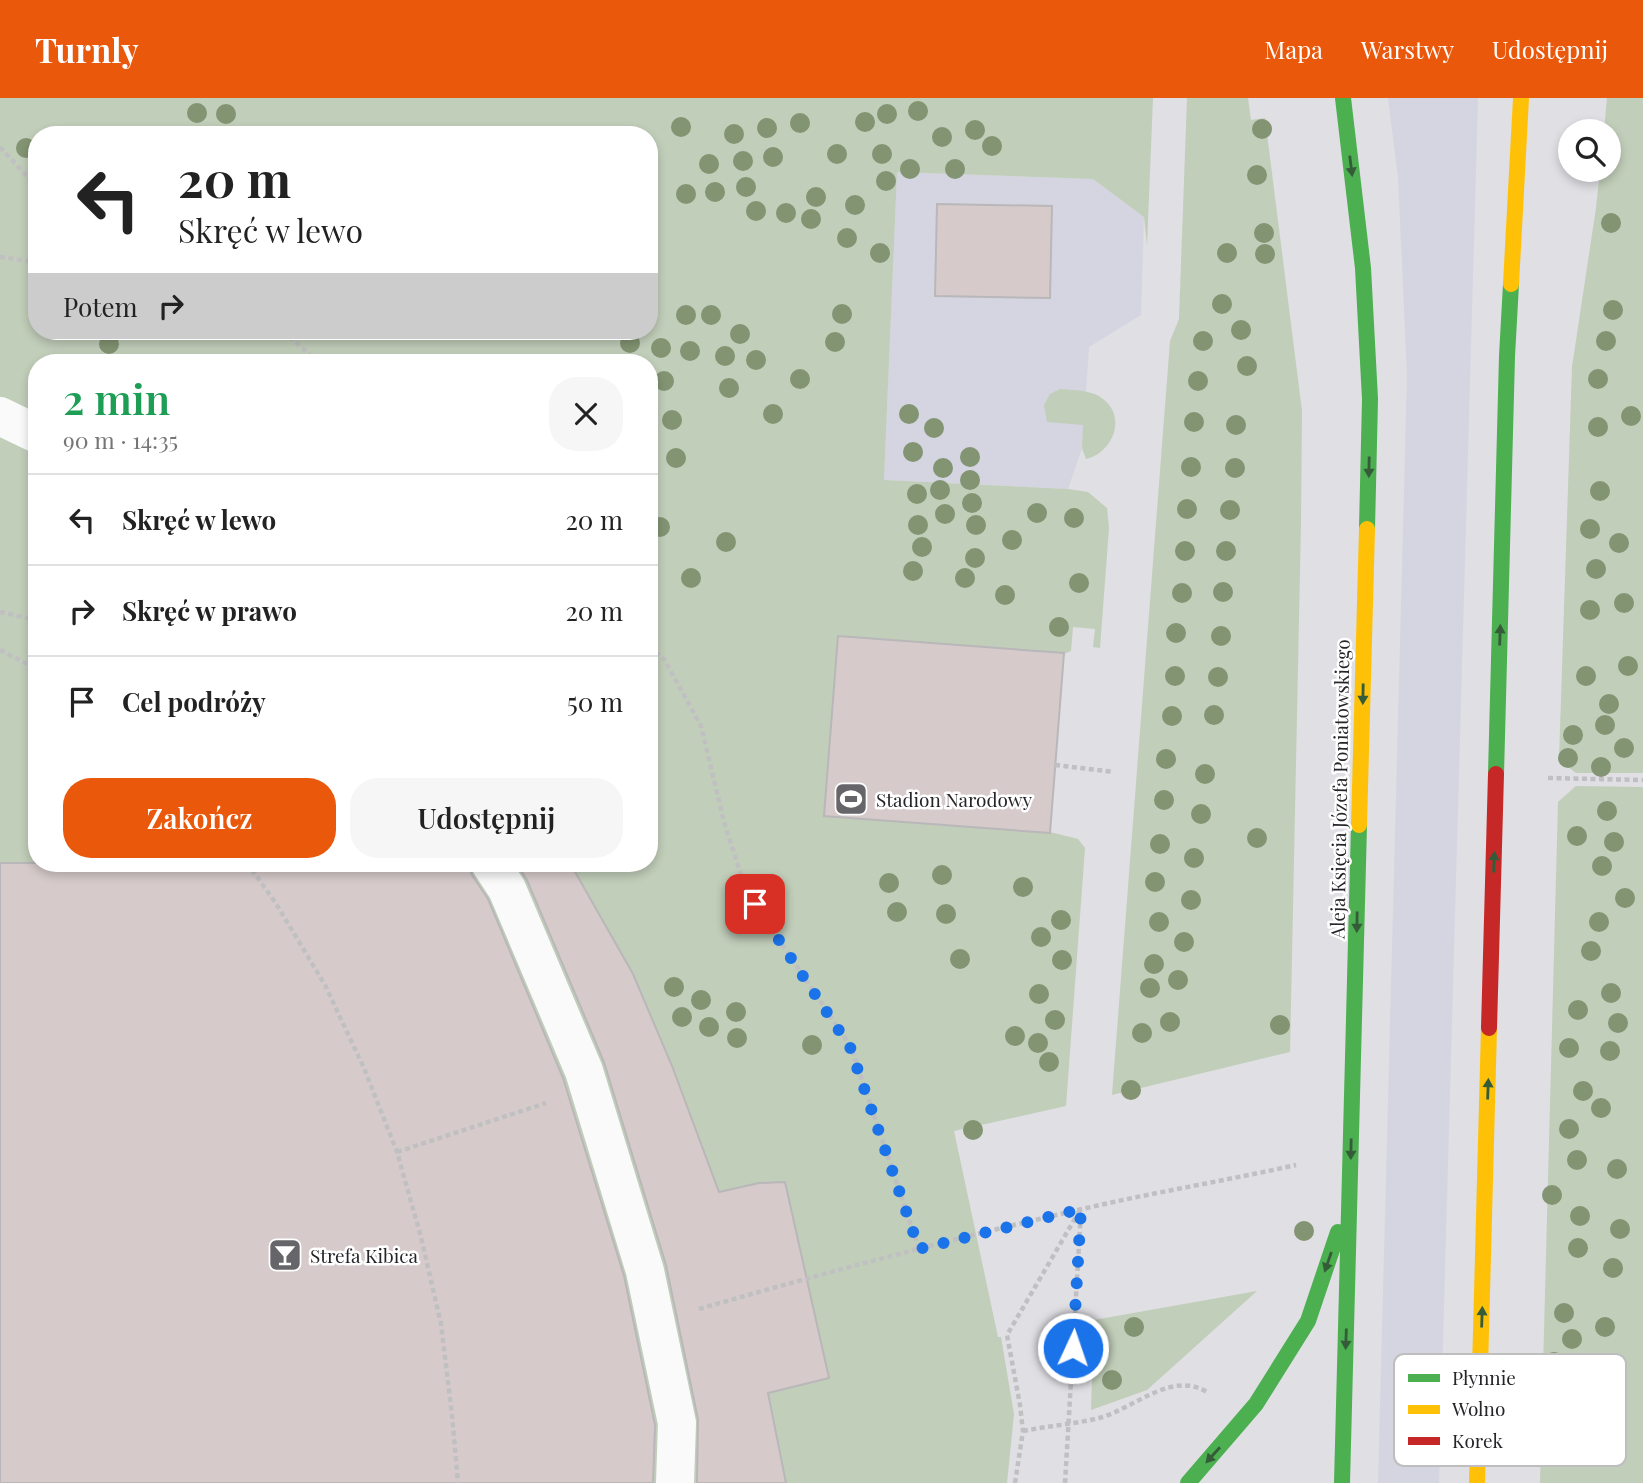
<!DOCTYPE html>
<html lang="pl">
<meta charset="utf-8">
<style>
body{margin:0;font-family:"Playfair Display",serif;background:#f6f6f6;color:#222;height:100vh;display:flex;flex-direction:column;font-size:26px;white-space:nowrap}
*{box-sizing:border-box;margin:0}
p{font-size:23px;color:#767676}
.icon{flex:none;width:38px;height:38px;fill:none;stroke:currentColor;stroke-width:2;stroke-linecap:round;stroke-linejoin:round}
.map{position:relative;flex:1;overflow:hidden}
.side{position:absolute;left:28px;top:256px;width:630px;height:518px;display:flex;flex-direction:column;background:#fff;border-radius:28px;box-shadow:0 4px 10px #0003}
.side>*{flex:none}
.hud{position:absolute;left:28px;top:28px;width:630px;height:214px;border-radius:28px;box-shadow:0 4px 10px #0003;background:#fff;color:#222;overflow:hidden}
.buttons{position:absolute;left:1558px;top:21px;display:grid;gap:14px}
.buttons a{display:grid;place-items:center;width:63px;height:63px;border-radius:50%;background:#fff;box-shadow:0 4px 10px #0003;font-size:35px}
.pin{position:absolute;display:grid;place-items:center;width:60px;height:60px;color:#fff;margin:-30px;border-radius:14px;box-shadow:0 4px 10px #0006}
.me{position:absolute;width:77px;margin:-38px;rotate:3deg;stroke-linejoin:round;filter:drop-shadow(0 0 5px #0008)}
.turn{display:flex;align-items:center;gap:24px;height:147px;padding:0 35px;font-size:32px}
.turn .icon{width:91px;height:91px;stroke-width:2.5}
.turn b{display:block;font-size:49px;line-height:60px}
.then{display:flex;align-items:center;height:66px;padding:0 35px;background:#0003;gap:14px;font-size:26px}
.round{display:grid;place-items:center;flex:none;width:74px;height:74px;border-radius:28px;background:#f6f6f6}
.overview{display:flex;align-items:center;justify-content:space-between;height:119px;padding:0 35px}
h1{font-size:42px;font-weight:600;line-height:52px;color:#1e9e55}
.button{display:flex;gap:14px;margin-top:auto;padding:14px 35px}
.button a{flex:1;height:80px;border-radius:28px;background:#ea580c;color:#fff;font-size:28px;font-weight:600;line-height:80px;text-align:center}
.button a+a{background:#f6f6f6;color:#222}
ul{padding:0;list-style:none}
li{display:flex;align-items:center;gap:21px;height:91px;padding:0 35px;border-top:2px solid #e0e0e0}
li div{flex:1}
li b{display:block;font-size:26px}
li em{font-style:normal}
header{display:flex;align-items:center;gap:42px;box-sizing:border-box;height:98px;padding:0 35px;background:#ea580c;color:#fff}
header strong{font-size:33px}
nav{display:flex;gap:38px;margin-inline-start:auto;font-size:24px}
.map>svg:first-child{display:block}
.built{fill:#d4d5e1}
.green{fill:#c1ceb9;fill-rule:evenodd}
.building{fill:#d6cbca;stroke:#b9b7b9;stroke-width:2}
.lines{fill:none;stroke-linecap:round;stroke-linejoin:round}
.path{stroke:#c0c0c2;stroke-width:4.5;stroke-dasharray:5 3.5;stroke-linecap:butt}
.street{stroke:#fafafb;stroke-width:38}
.fast{stroke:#4caf50;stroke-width:16}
.slow{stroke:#ffc107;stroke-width:16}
.jam{stroke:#c62828;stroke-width:16}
.tree{fill:#829472}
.oneway{fill:#355c39}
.route{stroke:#1a73e8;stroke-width:12;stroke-dasharray:0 21.6}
.labels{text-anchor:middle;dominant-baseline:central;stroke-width:5;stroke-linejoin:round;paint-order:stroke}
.street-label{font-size:19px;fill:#252529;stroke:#fff}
.poi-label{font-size:19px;fill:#252529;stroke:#fff;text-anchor:start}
.key{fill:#fff;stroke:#bebebf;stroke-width:2}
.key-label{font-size:19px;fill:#252529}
</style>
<header>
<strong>Turnly</strong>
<nav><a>Mapa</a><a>Warstwy</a><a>Udostępnij</a></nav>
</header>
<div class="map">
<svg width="1643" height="1385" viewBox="0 0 1643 1385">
<rect width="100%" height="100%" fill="#dfdfe4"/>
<!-- built -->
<path class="built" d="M1388 0H1478L1439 1385H1378L1407 278 1398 79Z
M897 74 1093 81 1144 119 1141 217 1089 249 1082 350 1068 391 884 382Z"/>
<!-- green -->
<path class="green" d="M0 0H1153L1147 147 1144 119 1093 81 897 74 884 382 1068 391 1088 394 1107 410 1109 430 1100 550 1093 549 1095 531 1073 529 1071 553 1064 556 1050 734 1078 741 1085 750 1066 1008 954 1033 998 1239H1001L1014 1316 1007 1385H0ZM37 37H649V233H37ZM37 264H649V765H37Z
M1187 0H1248L1251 22 1265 20 1302 313 1301 424 1290 954 1112 997 1170 243 1179 221Z
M1607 0H1643V675H1576L1559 662 1572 269 1596 110 1600 72H1608V33H1604Z
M1060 291C1073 292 1093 292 1103 301 1127 319 1113 355 1086 361L1082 350 1083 327 1047 324 1044 307 1050 296Z
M1576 688 1643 689V1385H1540L1558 704Z
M1257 1193 1147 1292 1091 1312 1094 1222Z"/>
<!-- building -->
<path class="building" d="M937 106 1052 108 1050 200 935 198Z
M838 538 1064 555 1050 735 824 718Z
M0 765H468L472 777 488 801 563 980 624 1178 655 1327 653 1385H0Z
M516 765H570L633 876 672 968 719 1094 759 1085 785 1084 829 1280 768 1295 786 1385H697L698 1321 666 1167 604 964 527 782Z"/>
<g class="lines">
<!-- path -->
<path class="path" d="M0 49 37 89
M0 159 37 164
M283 233 318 264
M0 514 37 522
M649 548 664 561 701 628 724 724 742 780 755 806 851 949 919 1151
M0 552 37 571
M1055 667 1114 674
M1548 680 1643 682
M247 765 275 804 325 887 364 970 397 1054 421 1139 441 1226 452 1317 458 1385
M397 1054 546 1005
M699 1211C824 1175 951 1141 1078 1112 1150 1095 1224 1083 1296 1067
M1023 1333C1048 1328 1075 1326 1099 1320 1134 1311 1171 1272 1207 1294
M1015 1385 1023 1333 1020 1307 1007 1237 1080 1112
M1065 1385 1081 1113"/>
<!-- street -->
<path class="street" d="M0 318 37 336
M490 765 507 791 584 973 645 1173 677 1325 675 1385"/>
<!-- fast -->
<path class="fast" d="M1343 0 1363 170 1370 301 1367 431
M1496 676 1507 258 1511 186
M1188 1385 1256 1306 1308 1223 1338 1134
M1342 1385 1359 727"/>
<!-- slow -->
<path class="slow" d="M1511 186 1521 0
M1359 727 1367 431
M1477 1385 1489 930"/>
<!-- jam -->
<path class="jam" d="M1489 930 1496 676"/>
</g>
<!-- trees -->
<g class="tree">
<circle cx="918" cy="13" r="10"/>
<circle cx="197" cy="15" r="10"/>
<circle cx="226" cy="16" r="10"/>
<circle cx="887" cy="16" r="10"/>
<circle cx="865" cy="24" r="10"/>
<circle cx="800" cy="25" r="10"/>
<circle cx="681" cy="29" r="10"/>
<circle cx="767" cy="30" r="10"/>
<circle cx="1262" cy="31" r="10"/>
<circle cx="975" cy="32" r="10"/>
<circle cx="734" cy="36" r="10"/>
<circle cx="942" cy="39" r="10"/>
<circle cx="992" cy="48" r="10"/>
<circle cx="26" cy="50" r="10"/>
<circle cx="837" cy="56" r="10"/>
<circle cx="882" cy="56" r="10"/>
<circle cx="773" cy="59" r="10"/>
<circle cx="743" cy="63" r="10"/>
<circle cx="709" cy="66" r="10"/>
<circle cx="910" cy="71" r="10"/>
<circle cx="955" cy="71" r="10"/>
<circle cx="1257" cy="77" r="10"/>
<circle cx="886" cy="83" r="10"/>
<circle cx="746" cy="89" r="10"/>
<circle cx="715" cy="94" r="10"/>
<circle cx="686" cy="96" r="10"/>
<circle cx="816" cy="99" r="10"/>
<circle cx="855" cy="107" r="10"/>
<circle cx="756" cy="113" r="10"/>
<circle cx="786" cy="115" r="10"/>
<circle cx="811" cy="121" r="10"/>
<circle cx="1611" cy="125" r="10"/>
<circle cx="1264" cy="135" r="10"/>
<circle cx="847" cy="140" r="10"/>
<circle cx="880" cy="155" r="10"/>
<circle cx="1227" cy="155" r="10"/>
<circle cx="1265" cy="156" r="10"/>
<circle cx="1222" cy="206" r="10"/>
<circle cx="1613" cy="212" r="10"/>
<circle cx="842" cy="216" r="10"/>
<circle cx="686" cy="217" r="10"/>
<circle cx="711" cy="217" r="10"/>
<circle cx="1241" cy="232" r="10"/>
<circle cx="740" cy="236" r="10"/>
<circle cx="1203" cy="243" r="10"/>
<circle cx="1606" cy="243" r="10"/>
<circle cx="835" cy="244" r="10"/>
<circle cx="630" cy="245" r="10"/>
<circle cx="109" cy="246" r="10"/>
<circle cx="661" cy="250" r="10"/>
<circle cx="690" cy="253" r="10"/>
<circle cx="725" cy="258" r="10"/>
<circle cx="756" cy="262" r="10"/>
<circle cx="1247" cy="268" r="10"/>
<circle cx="800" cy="281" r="10"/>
<circle cx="1598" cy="281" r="10"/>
<circle cx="664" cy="283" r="10"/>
<circle cx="1198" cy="283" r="10"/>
<circle cx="729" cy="290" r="10"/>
<circle cx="773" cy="316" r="10"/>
<circle cx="909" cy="316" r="10"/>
<circle cx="1631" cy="318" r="10"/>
<circle cx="672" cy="322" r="10"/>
<circle cx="1194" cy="324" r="10"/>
<circle cx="1236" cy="327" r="10"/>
<circle cx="1598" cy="329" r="10"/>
<circle cx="934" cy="330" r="10"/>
<circle cx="913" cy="354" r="10"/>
<circle cx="970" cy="359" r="10"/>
<circle cx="676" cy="360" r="10"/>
<circle cx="1191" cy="369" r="10"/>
<circle cx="943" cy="370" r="10"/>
<circle cx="1235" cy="370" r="10"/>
<circle cx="970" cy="382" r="10"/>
<circle cx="940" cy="392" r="10"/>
<circle cx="1600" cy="393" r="10"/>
<circle cx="917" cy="396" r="10"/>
<circle cx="972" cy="405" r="10"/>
<circle cx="1187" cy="411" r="10"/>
<circle cx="1230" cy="412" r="10"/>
<circle cx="1037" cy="415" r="10"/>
<circle cx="945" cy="416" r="10"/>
<circle cx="1074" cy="420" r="10"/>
<circle cx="918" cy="427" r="10"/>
<circle cx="976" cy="427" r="10"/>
<circle cx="660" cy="429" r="10"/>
<circle cx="1590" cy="431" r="10"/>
<circle cx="1012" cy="442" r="10"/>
<circle cx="726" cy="444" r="10"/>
<circle cx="1619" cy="445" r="10"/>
<circle cx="922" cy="449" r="10"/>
<circle cx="1185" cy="453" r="10"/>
<circle cx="1226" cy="453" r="10"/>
<circle cx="975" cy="460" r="10"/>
<circle cx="1596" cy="471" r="10"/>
<circle cx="913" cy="473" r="10"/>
<circle cx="691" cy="480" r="10"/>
<circle cx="965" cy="480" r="10"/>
<circle cx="1079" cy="485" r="10"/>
<circle cx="1223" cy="494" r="10"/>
<circle cx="1182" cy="495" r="10"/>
<circle cx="1005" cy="497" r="10"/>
<circle cx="1624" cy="505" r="10"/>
<circle cx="1590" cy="512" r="10"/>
<circle cx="1059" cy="529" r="10"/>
<circle cx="1176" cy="535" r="10"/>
<circle cx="1221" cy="538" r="10"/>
<circle cx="1628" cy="568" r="10"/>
<circle cx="1175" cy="578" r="10"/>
<circle cx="1586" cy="578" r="10"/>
<circle cx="1218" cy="579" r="10"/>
<circle cx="1609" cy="606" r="10"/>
<circle cx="1214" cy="617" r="10"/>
<circle cx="1172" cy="618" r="10"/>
<circle cx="1605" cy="627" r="10"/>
<circle cx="1573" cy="637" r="10"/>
<circle cx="1624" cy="650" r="10"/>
<circle cx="1568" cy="660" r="10"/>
<circle cx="1166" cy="661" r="10"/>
<circle cx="1601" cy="669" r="10"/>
<circle cx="1205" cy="676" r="10"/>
<circle cx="1164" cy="702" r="10"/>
<circle cx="1607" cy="713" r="10"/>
<circle cx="1201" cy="716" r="10"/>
<circle cx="1577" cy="738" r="10"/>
<circle cx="1257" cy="740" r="10"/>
<circle cx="1614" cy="744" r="10"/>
<circle cx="1160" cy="746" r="10"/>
<circle cx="1194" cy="760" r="10"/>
<circle cx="1602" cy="768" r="10"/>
<circle cx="942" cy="777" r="10"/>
<circle cx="1155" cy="784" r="10"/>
<circle cx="889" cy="785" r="10"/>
<circle cx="1023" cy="789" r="10"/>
<circle cx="1625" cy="800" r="10"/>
<circle cx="1191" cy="802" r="10"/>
<circle cx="897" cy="814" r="10"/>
<circle cx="946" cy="816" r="10"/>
<circle cx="1061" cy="822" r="10"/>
<circle cx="1159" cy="824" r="10"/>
<circle cx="1599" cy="824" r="10"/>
<circle cx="1041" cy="839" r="10"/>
<circle cx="1184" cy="844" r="10"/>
<circle cx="1591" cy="853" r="10"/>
<circle cx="960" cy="861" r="10"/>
<circle cx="1062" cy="862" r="10"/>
<circle cx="1154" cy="866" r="10"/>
<circle cx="1178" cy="882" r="10"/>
<circle cx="674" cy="889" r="10"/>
<circle cx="1150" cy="890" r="10"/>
<circle cx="1611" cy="895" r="10"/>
<circle cx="1039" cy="896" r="10"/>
<circle cx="701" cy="902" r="10"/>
<circle cx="1578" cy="912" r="10"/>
<circle cx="736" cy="914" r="10"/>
<circle cx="682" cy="919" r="10"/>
<circle cx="1055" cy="922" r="10"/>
<circle cx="1170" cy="924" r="10"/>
<circle cx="1618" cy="925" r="10"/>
<circle cx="1280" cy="927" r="10"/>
<circle cx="709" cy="929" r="10"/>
<circle cx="1142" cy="935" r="10"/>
<circle cx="1015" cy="938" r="10"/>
<circle cx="737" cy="940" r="10"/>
<circle cx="1038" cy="945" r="10"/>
<circle cx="812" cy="947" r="10"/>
<circle cx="1569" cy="950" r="10"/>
<circle cx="1610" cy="953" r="10"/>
<circle cx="1049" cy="964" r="10"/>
<circle cx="1131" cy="992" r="10"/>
<circle cx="1583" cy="993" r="10"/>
<circle cx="1601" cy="1010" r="10"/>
<circle cx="1569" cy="1031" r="10"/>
<circle cx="973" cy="1032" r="10"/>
<circle cx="1577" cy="1062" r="10"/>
<circle cx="1617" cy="1071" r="10"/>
<circle cx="1552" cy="1097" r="10"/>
<circle cx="1580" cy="1118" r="10"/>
<circle cx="1620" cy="1131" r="10"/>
<circle cx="1304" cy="1133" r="10"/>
<circle cx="1578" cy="1150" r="10"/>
<circle cx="1613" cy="1170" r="10"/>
<circle cx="1564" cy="1215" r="10"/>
<circle cx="1134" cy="1229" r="10"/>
<circle cx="1605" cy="1229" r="10"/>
<circle cx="1572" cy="1241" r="10"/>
<circle cx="1554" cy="1264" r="10"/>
<circle cx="1112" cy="1282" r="10"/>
<circle cx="1567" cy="1359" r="10"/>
<circle cx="1602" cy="1359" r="10"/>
</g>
<!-- one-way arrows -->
<defs><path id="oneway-solid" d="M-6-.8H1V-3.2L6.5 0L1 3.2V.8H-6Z" transform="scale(1.75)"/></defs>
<g class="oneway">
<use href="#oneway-solid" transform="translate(1351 68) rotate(83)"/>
<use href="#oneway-solid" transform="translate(1369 369) rotate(91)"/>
<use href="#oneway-solid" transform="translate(1500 537) rotate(-88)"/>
<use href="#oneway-solid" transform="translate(1363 596) rotate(91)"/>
<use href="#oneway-solid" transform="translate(1494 764) rotate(-88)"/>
<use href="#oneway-solid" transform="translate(1357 824) rotate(91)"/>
<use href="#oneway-solid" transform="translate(1488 991) rotate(-88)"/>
<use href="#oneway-solid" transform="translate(1351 1051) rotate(91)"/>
<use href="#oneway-solid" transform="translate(1328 1164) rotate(109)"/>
<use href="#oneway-solid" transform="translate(1482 1219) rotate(-88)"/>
<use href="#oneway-solid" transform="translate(1346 1241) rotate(92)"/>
<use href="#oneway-solid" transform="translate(1213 1357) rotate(132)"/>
</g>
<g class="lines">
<!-- route -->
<path class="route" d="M755 806 850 949 919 1151 1081 1111 1073 1250"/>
</g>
<!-- icons -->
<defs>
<symbol id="stadium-square" viewBox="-11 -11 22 22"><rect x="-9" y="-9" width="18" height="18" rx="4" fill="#66666a" stroke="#fff"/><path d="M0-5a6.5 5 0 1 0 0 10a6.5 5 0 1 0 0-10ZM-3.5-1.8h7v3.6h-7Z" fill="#fff"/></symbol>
<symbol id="bar-square" viewBox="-11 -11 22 22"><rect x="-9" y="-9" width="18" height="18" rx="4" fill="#66666a" stroke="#fff"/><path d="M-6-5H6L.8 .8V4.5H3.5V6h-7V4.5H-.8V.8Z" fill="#fff"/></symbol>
</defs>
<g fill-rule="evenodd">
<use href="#stadium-square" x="832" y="682" width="38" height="38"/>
<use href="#bar-square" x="266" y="1138" width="38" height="38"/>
</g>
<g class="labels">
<!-- street labels -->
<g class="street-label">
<text transform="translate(1339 691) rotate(-89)">Aleja Księcia Józefa Poniatowskiego</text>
</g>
<!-- poi labels -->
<g class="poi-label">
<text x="876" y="701">Stadion Narodowy</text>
<text x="310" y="1157">Strefa Kibica</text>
</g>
</g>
<!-- legend -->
<rect x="1394" y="1256" width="232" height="112" rx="10" class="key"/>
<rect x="1408" y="1276" width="32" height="8" fill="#4caf50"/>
<rect x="1408" y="1307" width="32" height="9" fill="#ffc107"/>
<rect x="1408" y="1339" width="32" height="8" fill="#c62828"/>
<g class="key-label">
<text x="1452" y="1287">Płynnie</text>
<text x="1452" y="1318">Wolno</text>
<text x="1452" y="1350">Korek</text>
</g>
</svg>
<div class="buttons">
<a><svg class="icon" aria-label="search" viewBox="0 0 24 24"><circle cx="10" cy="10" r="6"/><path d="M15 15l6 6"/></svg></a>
</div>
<div class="pin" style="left:755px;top:806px;background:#d93025"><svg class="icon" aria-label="arrive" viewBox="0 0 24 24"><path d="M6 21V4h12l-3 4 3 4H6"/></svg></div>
<svg class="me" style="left:1073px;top:1250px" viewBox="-20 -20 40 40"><circle r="17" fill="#1a73e8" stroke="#fff" stroke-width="3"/><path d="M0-11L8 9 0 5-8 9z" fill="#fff"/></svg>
<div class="hud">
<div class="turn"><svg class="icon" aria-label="left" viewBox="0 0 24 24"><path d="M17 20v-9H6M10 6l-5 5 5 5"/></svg><div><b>20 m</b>Skręć w lewo</div></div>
<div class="then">Potem<svg class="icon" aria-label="right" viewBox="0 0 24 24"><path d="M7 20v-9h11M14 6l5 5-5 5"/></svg></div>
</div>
<section class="side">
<div class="overview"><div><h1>2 min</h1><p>90 m · 14:35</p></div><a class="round"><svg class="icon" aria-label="close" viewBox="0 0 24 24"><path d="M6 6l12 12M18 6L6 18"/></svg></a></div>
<ul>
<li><svg class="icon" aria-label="left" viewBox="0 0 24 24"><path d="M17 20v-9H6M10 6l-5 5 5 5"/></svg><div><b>Skręć w lewo</b></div><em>20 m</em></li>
<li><svg class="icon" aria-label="right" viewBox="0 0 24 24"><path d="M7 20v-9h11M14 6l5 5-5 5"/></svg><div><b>Skręć w prawo</b></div><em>20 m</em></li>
<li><svg class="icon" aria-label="arrive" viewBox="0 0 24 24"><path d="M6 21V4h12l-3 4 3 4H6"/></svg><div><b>Cel podróży</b></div><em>50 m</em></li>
</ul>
<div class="button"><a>Zakończ</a><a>Udostępnij</a></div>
</section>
</div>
